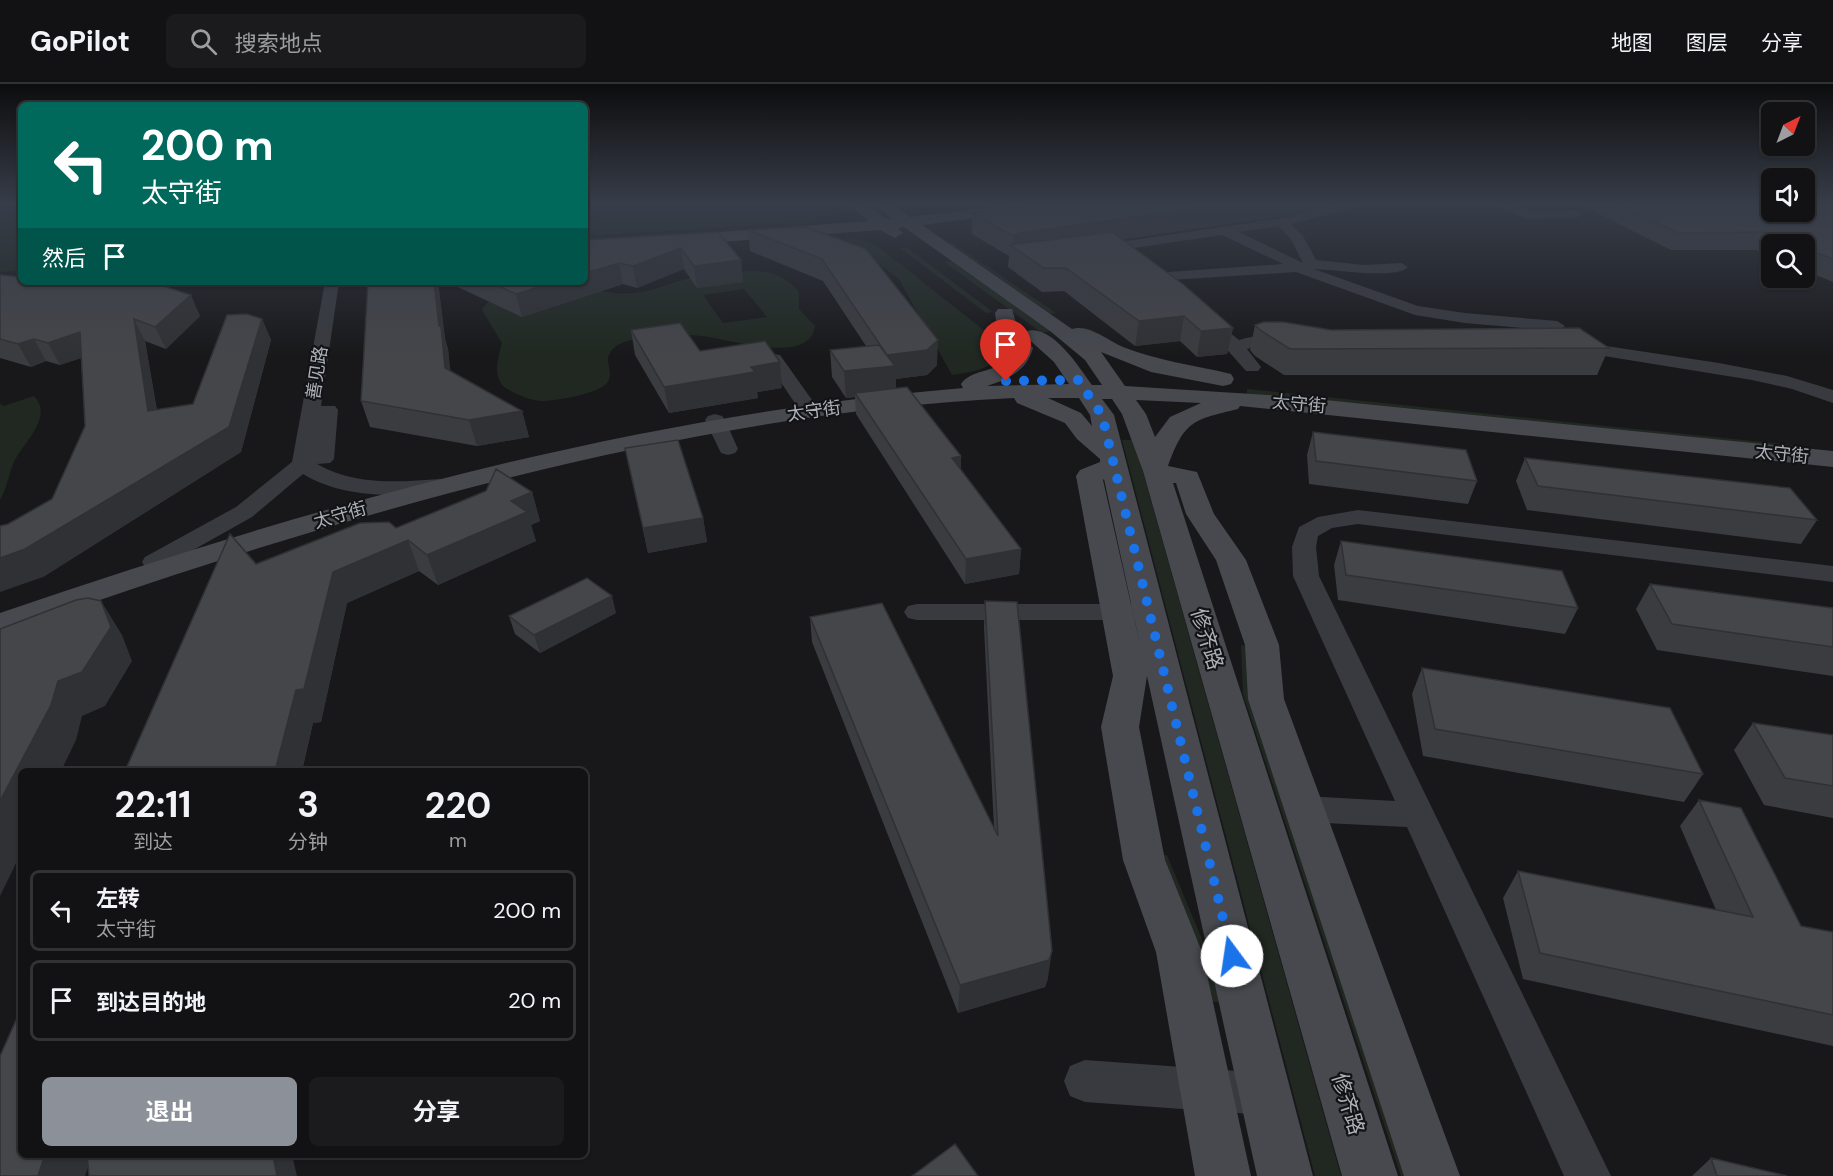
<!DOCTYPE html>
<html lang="zh">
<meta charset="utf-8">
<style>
body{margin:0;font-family:"DM Sans","Noto Sans SC",sans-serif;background:#1b1b1d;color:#f1f3f6;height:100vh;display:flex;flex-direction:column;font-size:22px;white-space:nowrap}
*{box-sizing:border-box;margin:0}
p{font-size:20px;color:#9c9ea0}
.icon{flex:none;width:33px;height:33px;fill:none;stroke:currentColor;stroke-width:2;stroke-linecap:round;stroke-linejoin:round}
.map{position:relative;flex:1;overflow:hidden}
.drawer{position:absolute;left:18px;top:684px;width:570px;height:390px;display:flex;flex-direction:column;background:#121214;border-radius:9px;box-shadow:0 2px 4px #0004,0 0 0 2px #313234}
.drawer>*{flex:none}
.hud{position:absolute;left:18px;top:18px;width:570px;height:183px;border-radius:9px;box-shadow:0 2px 4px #0004,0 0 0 2px #313234;background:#00695c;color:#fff;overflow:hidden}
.needle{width:39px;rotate:42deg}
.buttons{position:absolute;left:1761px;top:18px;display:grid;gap:12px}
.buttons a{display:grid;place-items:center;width:54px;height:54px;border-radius:9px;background:#121214;box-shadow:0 2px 4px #0004,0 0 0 2px #313234;font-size:30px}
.pin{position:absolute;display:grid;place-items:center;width:51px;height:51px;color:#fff;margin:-62px -26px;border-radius:50% 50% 50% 0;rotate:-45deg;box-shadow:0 0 6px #0007}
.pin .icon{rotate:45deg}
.me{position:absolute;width:66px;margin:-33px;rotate:346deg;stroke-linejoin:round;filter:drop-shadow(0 0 4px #0008)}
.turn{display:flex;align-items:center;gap:21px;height:126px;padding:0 24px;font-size:27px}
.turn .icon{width:78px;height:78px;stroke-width:2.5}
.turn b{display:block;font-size:42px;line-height:51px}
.then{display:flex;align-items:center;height:57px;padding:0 24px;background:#0003;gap:12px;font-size:22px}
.eta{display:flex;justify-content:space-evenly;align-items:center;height:102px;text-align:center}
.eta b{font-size:36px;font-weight:700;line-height:42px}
.primary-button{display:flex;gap:12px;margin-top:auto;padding:12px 24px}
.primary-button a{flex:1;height:69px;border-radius:9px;background:#8c9099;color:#fff;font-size:24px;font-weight:700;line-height:69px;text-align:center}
.primary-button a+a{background:#1b1b1d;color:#f1f3f6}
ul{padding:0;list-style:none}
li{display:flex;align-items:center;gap:18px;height:81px;margin:0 12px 9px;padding:0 12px;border:3px solid #313234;border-radius:9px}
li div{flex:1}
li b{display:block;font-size:22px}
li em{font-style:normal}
header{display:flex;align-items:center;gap:36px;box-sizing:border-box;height:84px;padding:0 30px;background:#121214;border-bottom:2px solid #313234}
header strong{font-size:28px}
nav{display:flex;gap:33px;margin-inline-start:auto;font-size:21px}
.search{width:420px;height:54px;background:#1b1b1d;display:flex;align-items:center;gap:15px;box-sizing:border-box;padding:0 21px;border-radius:9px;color:#9c9ea0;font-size:22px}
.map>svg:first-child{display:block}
.green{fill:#202821;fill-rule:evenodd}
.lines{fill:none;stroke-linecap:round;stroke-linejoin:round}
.street{fill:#393a3f;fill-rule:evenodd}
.secondary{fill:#47494f;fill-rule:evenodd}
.wall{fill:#3b3c40}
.shaded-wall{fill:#303134}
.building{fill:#45464a;stroke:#303134;stroke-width:1.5}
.route{stroke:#1a73e8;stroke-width:10;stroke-dasharray:0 18}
.labels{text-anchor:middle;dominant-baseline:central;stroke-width:4.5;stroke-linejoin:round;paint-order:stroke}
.far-street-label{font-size:18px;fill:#abb0b9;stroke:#131315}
.street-label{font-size:21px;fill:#abb0b9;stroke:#131315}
</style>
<header>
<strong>GoPilot</strong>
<div class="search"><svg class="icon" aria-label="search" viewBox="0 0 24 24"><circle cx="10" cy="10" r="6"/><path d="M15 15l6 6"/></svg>搜索地点</div>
<nav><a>地图</a><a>图层</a><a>分享</a></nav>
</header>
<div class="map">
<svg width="1833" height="1092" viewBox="0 0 1833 1092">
<rect width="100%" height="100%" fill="#18181a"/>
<!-- green -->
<path class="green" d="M585 120H910L831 130 807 138 585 152Z
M5 123 21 127V186L0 188V124Z
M844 154 860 155 876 161 1000 259 1004 265C995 285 972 288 952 291L899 195Z
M951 158 1056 229 1049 230 945 159Z
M906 163 993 228 986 229 900 164Z
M951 177 1051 247 1042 249 944 178Z
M755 187C774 188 786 193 799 208V225L815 242C810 283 726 254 703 252 684 250 666 251 648 253 634 255 608 258 608 277 609 284 612 293 607 299 598 310 555 317 541 317 529 316 517 311 507 305 491 294 498 274 502 259L482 226 488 218 598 206C639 217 661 200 699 192 717 188 736 187 755 187ZM744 205 767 233 723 239 703 211Z
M1247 305 1792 361 1797 366 1247 310Z
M34 312C55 334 21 360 13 380 8 393 7 404 0 416V320L4 322Z
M1122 356H1134L1341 1092H1315Z
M1241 561 1254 562 1421 1092H1401L1243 610Z
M1167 771 1211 877 1220 918 1200 917 1152 772Z"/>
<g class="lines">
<!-- street -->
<path class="street" d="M1337 120H1358L1356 123 1291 140 1303 152 1316 176 1364 181 1401 179 1408 183C1396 196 1332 185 1314 185L1418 222 1465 229 1557 237 1565 242 1557 247 1465 239 1415 231 1296 188 1154 197 1147 193 1154 189 1283 180 1222 151 1093 170 1086 166 1093 162 1282 134ZM1279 142 1290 154 1303 179 1239 148Z
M1489 120H1507L1528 127 1577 126 1583 130 1577 134 1527 135Z
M325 198H339L321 322H335L338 326 334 375 330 379 317 380C355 402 398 398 441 395L449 397 452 402 449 407 441 409C395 412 344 415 303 390L252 433 163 483 154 485 145 483 142 478 145 473 236 423 292 378Z
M1223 247 1229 248 1239 256C1256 250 1274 250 1292 254L1294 258 1292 262C1277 265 1262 260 1247 265L1261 283 1258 287H1246L1215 252 1217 248Z
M1573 257 1719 279 1787 292 1833 306V319L1792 305 1752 296 1567 266 1564 262 1567 258Z
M774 270 780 271 817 323 820 327 817 331H803L765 275 768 271Z
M715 330 722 332 725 336 738 365 735 369 728 371 721 369 705 336 708 332Z
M1358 426 1833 482V498L1358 440 1332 444 1318 452 1316 463 1319 492 1611 1092H1564L1407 743 1304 738 1292 734 1287 725 1292 716 1304 712 1395 717 1293 492 1292 463 1299 443 1318 433Z
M917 520H1138L1147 522 1151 528 1147 534 1138 536H917L908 534 904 528 908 522Z
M1085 976 1265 989 1280 995 1287 1010 1280 1025 1265 1031 1085 1018 1070 1012 1064 997 1070 982Z"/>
<!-- secondary -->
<path class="secondary" d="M848 120H865L887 135H892L874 120H891L910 133 1019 120H1060L1053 124 922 141 1072 245C1089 240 1107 256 1123 263 1158 277 1194 281 1231 290L1234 295 1231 300 1223 302 1151 288 1101 268 1125 302 1285 312 1833 367V383L1240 322 1238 325C1193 336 1185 336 1168 382L1197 388 1214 430 1246 476 1279 561 1284 615 1460 1092H1404L1248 615 1245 561 1216 476 1186 430 1176 399H1173L1398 1092H1342L1143 387 1122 330 1112 315H1102L1114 331 1313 1092H1257L1147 592 1139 643 1165 776 1202 868 1251 1092H1195L1156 868 1123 776 1101 643 1113 592 1076 392 1080 386 1100 378V375L1077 355 1065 339 1017 319 1014 314C758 326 503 389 259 464 204 481 149 499 94 518 63 528 32 542 0 550V529C312 422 634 331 963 304L961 300C973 282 1004 292 1011 264L997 243 995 229 998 225H1012L1017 243 1033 264C1027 287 1008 295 987 302L1069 300 1054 278 1024 251 1027 247C1052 240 1079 283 1092 301H1102L1085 276 1050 247 904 143 898 144 903 149 895 154 880 146 585 168V158L869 137ZM1048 314H1079L1090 331 1092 342 1081 329ZM1136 316 1201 319 1170 333 1155 353 1146 330ZM1104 395 1141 565 1103 396Z"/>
</g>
<!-- wall -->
<path class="wall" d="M1035 120H1334L1282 132 1122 155 1233 244 1227 270 1197 273 1180 257 1135 262 1064 207 1042 208 1008 183 1009 172 972 150V129Z
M1579 120H1833V198L1804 186V160H1772V172L1756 166H1671Z
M805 143 937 281 927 291 896 295V304L961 386 1021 465 1019 490 965 500 856 330 855 313 846 314 832 293 830 266 866 262 823 197 750 167 748 146Z
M718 148 741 176 743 198 697 204 684 185 637 204 623 200 522 233 447 198H585V156Z
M0 191 200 232 166 265 145 257 157 326 193 320 262 235 271 256 241 368 43 493 8 440 52 415 85 342 81 274 60 281 46 277 31 283 0 274Z
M368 198H438L445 255 448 265 450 287 522 327 529 353 477 362 370 343 361 317Z
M1255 241 1331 246 1609 264 1597 291H1284L1255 272 1250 266Z
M631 246 700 267 782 304 757 308 758 314 669 329 635 271Z
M1313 348 1477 397 1468 420 1309 400 1307 371Z
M625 364 703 434 707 458 648 469Z
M1525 374 1817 436 1801 460 1527 426 1516 397Z
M532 408 540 437 531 441 536 457 438 501 419 487 347 519 321 638 313 639 302 687H125L256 480Z
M1341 457 1578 524 1565 550 1338 516 1334 481Z
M1650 500 1833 524V592L1657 566 1636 525Z
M985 517 1048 894 1045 903 958 929 812 558 810 533 994 744 984 543Z
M616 529 540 569 515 550 509 532Z
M1422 584 1703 690 1684 718 1423 672 1412 610Z
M1753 639 1833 651V734L1764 721 1734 666Z
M1699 716 1801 842 1833 848V962L1523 895 1503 814 1518 787 1716 826 1680 742Z
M1711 1074 1787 1092H1692Z"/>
<!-- shaded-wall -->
<path class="shaded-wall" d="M1225 120H1334L1282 132 1023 170 1012 163 1013 152 1019 149Z
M681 164 684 185 637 204 633 182Z
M741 176 743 198 697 204 694 182Z
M619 179 623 200 522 233 516 210 555 198H585V189Z
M434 198 438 199 445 255 448 265 453 309 445 284 439 242Z
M191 211 200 232 166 265 155 243Z
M1184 232 1180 257 1135 262 1139 237Z
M134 235 145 257 161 352 148 327Z
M262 235 271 256 241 368 43 493 0 508V474L229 343Z
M1233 244 1227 270 1197 273 1201 247Z
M80 248 92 270 60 281 48 259Z
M34 255 46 277 31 283 18 260Z
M938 256 937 281 927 291 896 295V309H855V313L846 314 844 287 887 271Z
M780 278 782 304 757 308 758 314 669 329 664 303 751 283Z
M522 327 529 353 477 362 469 336Z
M961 372V395L952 374Z
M532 408 540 437 531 441 536 457 438 501 427 471 511 417Z
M703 434 707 458 648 469 643 444Z
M408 456 419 487 347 519 321 638 313 639 302 687H275L296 606 333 488Z
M1021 465 1019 490 965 500 966 475Z
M612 512 616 529 540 569 534 551Z
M101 517 122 551 132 577 105 622 82 632 76 656 61 687H21V769L0 812V717L58 597Z
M1052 867 1048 894 1045 903 958 929 960 901Z
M45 1071H92L85 1092H38Z
M273 1071H292L297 1092H277Z"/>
<!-- building -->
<path class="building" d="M1035 120H1225L1019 149 1013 152 972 129Z
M1619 120H1772V128H1804V120H1833V175L1804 164V160H1796L1765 148 1679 149Z
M805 143 866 165 938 256 927 266 887 271 822 175 748 146Z
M718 148 741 176 694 182 681 164 633 182 619 179 585 189V156Z
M1112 148 1184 201 1233 244 1201 247 1184 232 1139 237 1066 184H1044L1010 161Z
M0 191 21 193V198H151L191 211 155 243 134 235 148 327 193 320 227 231 247 230 262 235 229 343 25 465 0 474V442L8 440 52 415 85 342 80 248 48 259 34 255 18 260 0 255Z
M368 198H434L439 242H441L445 284 522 327 469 336 361 317Z
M490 198H555L516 210Z
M1264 238H1283L1331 246 1579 244 1609 264 1290 265 1260 246 1255 241Z
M680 239 700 267 765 257 780 278 751 283 755 288 664 303 631 246Z
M879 261 895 282 844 287 830 266Z
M907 303 961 372 952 374 1021 465 966 475 855 309Z
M1313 348 1466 366 1477 397 1316 377Z
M678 356 703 434 643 444 625 364Z
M1525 374 1790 404 1817 436 1538 402Z
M496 385 532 408 511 417 527 428 427 471 408 456 333 488 304 605 296 606 275 687H125L230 450 256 480 360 439 389 438 396 444 486 407Z
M1341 457 1562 487 1578 524 1346 491Z
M587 494 612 512 534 551 509 532Z
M1650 500 1833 524V563L1672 540Z
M88 514 101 517 111 543 82 588 58 597 51 621 0 717V545L76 516Z
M985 517 1017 518 1052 867 1049 876 960 901 810 533 882 519 998 752Z
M1422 584 1670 624 1703 690 1435 645Z
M1753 639 1833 651V702L1785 694Z
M1699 716 1741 724 1801 842 1833 848V931L1540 869 1518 787 1753 833Z
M21 925V1071H45L38 1092H0V972Z
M955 1060 978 1092H912Z
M87 1071H273L277 1092H89Z
M1711 1074 1787 1092H1717Z"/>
<!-- sky -->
<linearGradient id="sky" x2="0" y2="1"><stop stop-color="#0d0d0e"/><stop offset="0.44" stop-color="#373d49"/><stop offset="1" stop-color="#373d49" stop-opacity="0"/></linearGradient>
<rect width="1833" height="273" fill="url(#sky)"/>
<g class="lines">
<!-- route -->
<path class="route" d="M1006 297 1078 296 1102 331 1232 872"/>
</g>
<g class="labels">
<!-- far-street labels -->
<g class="far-street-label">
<text transform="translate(317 289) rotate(-81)">善见路</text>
<text transform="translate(1299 320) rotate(5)">太守街</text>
<text transform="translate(814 327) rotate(-8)">太守街</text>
<text transform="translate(1782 370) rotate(6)">太守街</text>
<text transform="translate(340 431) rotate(-16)">太守街</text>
</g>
<!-- street labels -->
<g class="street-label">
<text transform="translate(1207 555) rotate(73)">修齐路</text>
<text transform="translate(1348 1020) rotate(73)">修齐路</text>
</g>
</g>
</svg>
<div class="buttons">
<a><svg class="needle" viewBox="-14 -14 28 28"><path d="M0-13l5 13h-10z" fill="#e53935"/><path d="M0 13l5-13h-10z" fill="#9c9ea0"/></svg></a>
<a><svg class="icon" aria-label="sound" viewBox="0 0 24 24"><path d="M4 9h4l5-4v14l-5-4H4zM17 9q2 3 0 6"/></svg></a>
<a><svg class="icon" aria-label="search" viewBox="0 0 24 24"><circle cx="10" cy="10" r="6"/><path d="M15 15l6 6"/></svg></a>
</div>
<div class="pin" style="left:1006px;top:297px;background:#d93025"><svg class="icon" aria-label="arrive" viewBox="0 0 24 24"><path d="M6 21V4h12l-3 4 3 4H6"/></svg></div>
<svg class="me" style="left:1232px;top:872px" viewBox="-20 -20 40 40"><circle r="19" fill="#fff"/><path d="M0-13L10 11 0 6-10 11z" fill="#1a73e8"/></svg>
<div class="hud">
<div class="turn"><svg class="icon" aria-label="left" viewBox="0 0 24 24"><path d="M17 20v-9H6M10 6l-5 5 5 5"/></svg><div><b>200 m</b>太守街</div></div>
<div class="then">然后<svg class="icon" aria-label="arrive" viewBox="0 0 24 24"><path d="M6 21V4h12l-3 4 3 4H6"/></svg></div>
</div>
<section class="drawer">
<div class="eta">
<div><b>22:11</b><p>到达</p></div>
<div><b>3</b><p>分钟</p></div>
<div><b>220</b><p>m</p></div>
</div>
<ul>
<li><svg class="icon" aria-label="left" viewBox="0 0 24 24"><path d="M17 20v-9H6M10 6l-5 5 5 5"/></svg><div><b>左转</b><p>太守街</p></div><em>200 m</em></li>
<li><svg class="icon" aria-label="arrive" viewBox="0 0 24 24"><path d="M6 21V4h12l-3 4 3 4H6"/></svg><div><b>到达目的地</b></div><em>20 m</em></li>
</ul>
<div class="primary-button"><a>退出</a><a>分享</a></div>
</section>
</div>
